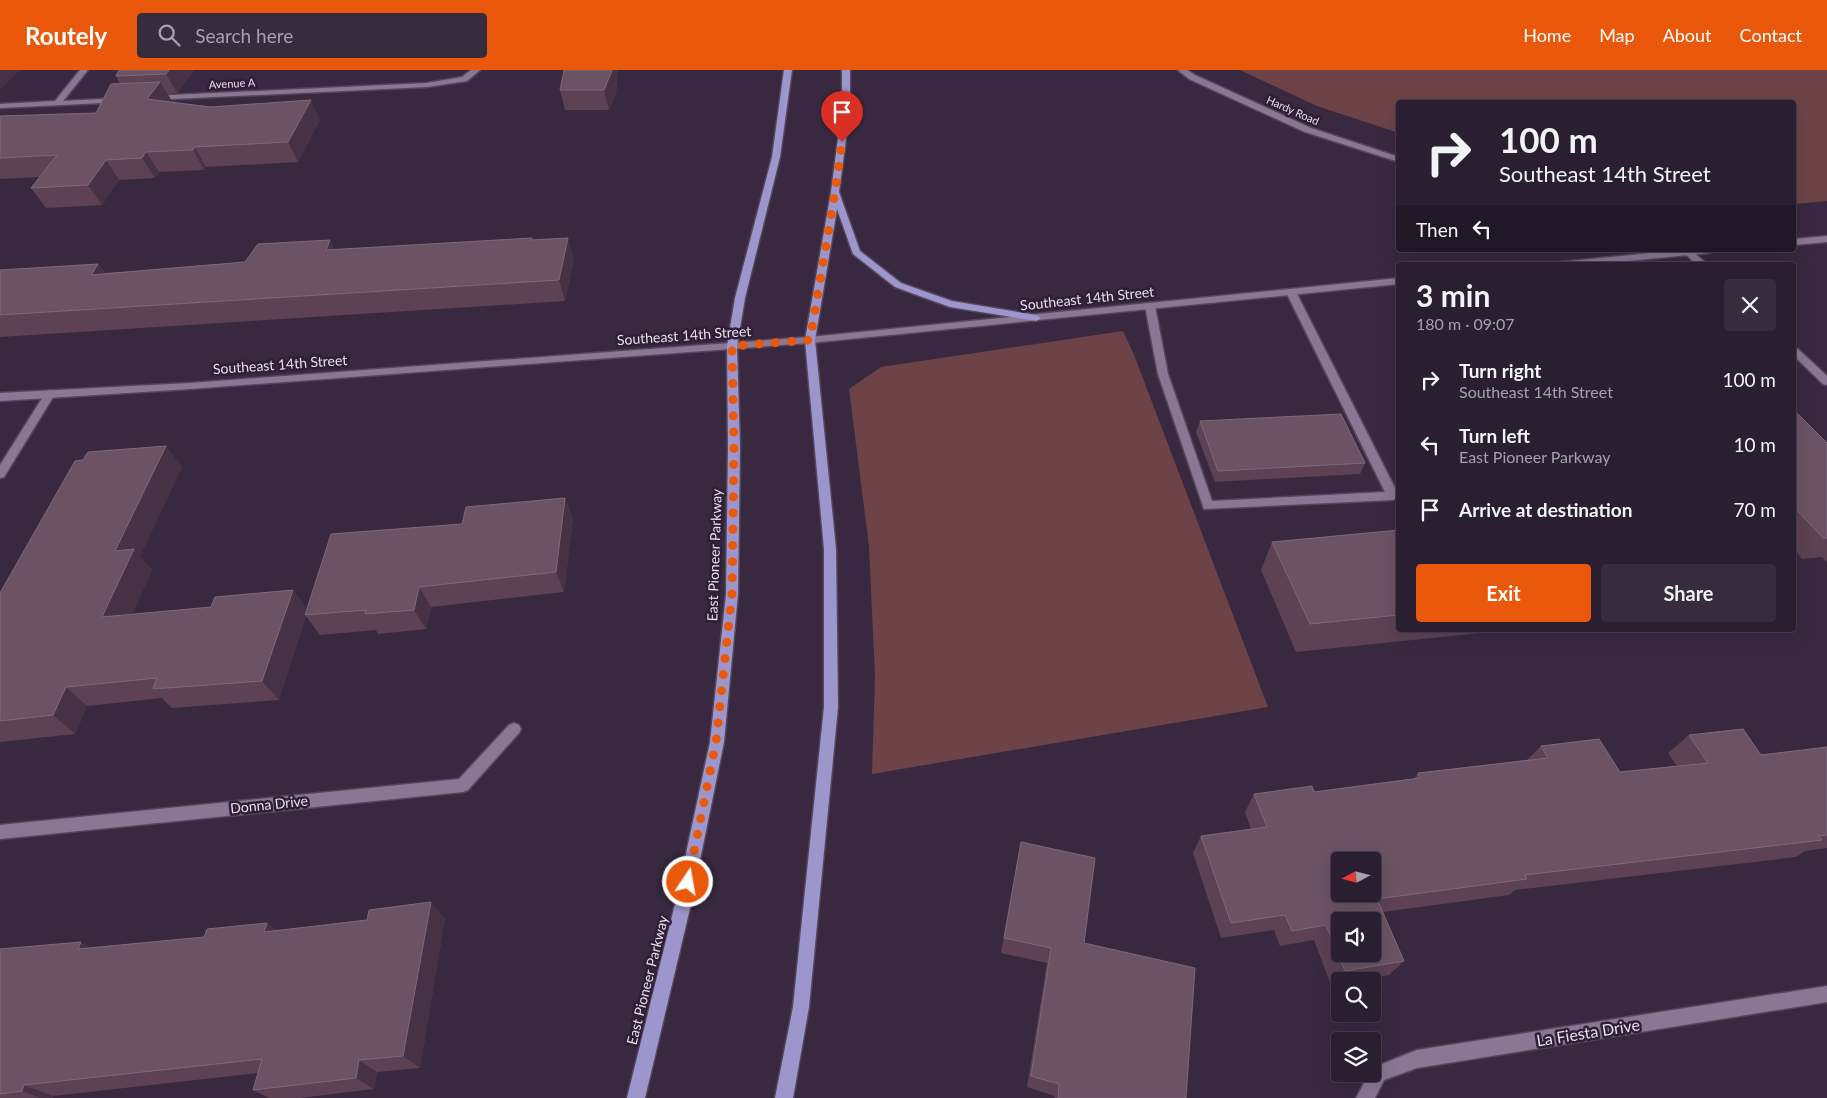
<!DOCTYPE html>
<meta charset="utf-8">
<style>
body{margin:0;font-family:Lato,sans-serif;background:#362c3d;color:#f1f3f6;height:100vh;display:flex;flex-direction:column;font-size:19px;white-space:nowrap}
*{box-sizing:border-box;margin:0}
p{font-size:16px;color:#a5a2ab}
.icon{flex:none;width:28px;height:28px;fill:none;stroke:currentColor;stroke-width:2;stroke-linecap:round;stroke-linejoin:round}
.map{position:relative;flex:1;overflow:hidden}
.sheet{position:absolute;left:1396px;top:192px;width:400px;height:370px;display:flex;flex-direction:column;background:#2a1f31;border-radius:5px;box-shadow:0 5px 20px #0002,0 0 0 1px #463d4d}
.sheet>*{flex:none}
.hud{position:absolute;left:1396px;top:30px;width:400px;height:152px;border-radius:5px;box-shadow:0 5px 20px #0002,0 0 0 1px #463d4d;background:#2a1f31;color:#f1f3f6;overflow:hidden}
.needle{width:32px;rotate:263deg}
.fabs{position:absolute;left:1331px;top:782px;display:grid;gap:10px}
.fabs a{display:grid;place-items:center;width:50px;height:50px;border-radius:5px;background:#2a1f31;box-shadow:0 5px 20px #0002,0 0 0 1px #463d4d;font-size:25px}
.pin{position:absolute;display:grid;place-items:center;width:42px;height:42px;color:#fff;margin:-51px -21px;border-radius:50% 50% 50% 0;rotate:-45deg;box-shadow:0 0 5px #0007}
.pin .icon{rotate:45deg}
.me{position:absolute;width:55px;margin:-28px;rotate:12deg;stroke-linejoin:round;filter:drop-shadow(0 0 4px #0008)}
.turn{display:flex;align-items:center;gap:18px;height:105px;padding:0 20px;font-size:22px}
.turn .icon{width:65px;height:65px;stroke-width:2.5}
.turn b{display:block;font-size:35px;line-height:42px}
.then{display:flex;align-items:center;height:48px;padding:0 20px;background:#0003;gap:10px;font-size:19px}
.round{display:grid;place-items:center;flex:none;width:52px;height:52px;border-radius:5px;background:#362c3d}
.head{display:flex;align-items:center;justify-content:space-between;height:85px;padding:0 20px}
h1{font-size:30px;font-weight:700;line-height:38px}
.primary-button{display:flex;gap:10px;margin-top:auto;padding:10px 20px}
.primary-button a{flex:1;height:58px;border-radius:5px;background:#ea580c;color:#fff;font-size:20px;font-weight:700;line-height:58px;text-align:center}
.primary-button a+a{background:#362c3d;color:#f1f3f6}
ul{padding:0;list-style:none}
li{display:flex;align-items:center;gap:15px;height:65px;padding:0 20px}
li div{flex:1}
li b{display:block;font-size:19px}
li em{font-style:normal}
header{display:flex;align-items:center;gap:30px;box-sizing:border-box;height:70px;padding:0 25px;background:#ea580c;color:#fff}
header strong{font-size:24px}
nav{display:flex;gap:28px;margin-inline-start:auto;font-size:18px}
.search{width:350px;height:45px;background:#362c3d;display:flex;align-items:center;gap:12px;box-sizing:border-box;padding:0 18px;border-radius:5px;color:#a5a2ab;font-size:19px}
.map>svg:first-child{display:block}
.green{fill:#6d4348}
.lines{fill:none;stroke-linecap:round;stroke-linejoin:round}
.service-casing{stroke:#54475b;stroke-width:3}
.minor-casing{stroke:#54475b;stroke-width:3}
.tertiary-casing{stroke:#54475b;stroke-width:3}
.primary-casing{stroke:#54475b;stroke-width:3}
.service{fill:#897793;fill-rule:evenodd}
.minor{fill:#897793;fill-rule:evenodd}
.tertiary{fill:#897793;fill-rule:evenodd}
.primary{fill:#9d96cd;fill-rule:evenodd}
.wall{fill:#5c4253}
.shaded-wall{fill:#473145}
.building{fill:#6b5364;stroke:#7f6979;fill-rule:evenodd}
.route{stroke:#ea580c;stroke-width:9;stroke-dasharray:0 16.2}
.labels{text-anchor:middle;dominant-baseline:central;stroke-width:5;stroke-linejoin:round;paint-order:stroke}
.far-street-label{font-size:11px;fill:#e9dfef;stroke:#2e1f36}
.street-label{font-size:14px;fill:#e9dfef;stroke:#2e1f36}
.near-street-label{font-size:16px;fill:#e9dfef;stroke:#2e1f36}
</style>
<header>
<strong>Routely</strong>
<div class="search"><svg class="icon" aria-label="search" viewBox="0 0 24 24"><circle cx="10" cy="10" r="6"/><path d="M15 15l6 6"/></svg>Search here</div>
<nav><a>Home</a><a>Map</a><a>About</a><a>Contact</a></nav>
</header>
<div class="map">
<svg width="1827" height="1028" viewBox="0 0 1827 1028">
<rect width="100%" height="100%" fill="#382941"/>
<!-- green -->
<path class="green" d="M1240 0H1827V131L1794 134V32H1399V63L1317 36Z
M1123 261 1134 285 1268 637 872 704 875 606 869 476 849 319 881 297Z"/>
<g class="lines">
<defs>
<path id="service" d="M1291 219 1296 222 1399 426 1393 430 1204 439 1158 304 1145 236 1147 234 1150 233 1155 236 1168 304 1212 431 1385 422 1286 222Z"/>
<path id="minor" d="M80 0H88L63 31 120 28H123V32L0 38V34L55 31Z
M471 0H480L467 11 427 17 152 30 148 28 152 26 427 13 462 7Z
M1178 0H1187L1195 5 1311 58 1399 87V92L1305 62 1189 9Z
M1681 180H1691L1708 195H1697Z
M1794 278 1798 279 1827 306V315L1823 314 1794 286Z
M50 320 55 324 4 407 0 408V395L46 322Z
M514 653 519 655 521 659 519 663 468 720 463 722 0 769V755L459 709 509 655Z
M1827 916V932L1417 998 1384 1010 1375 1028H1356L1369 1004H1372V998L1417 980Z"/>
<path id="tertiary" d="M1827 166V172L1794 175V169Z
M1681 180H1714L1709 183 1588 195H1555L1560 192Z
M1399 208V214L810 273 190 319 0 331V323L190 313 810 267Z"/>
<path id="primary" d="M784 0H792L780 87 745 228 737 276 740 377 738 524 724 672 692 830 645 1028H627L676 830 710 672 726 524 728 377 727 276 735 228 772 87Z
M842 0H850V38L839 122 860 181 901 213 952 231 1036 245 1041 248 1036 251 950 237 895 217 853 184 837 139 815 270 836 479 838 637 809 937 793 1028H775L793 937 824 637V479L805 270 831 122 842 38Z"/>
</defs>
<!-- service casing -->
<use href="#service" class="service-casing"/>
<!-- minor casing -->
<use href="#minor" class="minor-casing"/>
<!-- tertiary casing -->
<use href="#tertiary" class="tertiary-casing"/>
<!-- primary casing -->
<use href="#primary" class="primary-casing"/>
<!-- service -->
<use href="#service" class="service"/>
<!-- minor -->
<use href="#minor" class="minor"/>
<!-- tertiary -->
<use href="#tertiary" class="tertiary"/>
<!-- primary -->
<use href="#primary" class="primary"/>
</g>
<!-- wall -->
<path class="wall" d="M119 0H194L177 23 167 24 172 31 171 32 320 50 298 92 206 97 204 100 159 102 155 108 119 110 102 135 46 138 31 118 40 107 0 109V46L96 43 120 14 116 6Z
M564 0H618L616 23 609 40H565L560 20Z
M533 170 574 189 565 231 0 267V200L98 194 105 203 245 192 335 179Z
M1794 340 1827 373V492L1822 487 1802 489 1794 479Z
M1200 351 1365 393 1360 404 1215 412 1196 362Z
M166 376 182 397 140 486 152 500 132 544 211 537 293 520 307 539 462 454 565 428 573 449 564 522 431 537 426 559 378 564 376 560 320 565 306 546 279 630 172 638 162 628 87 636 75 664 0 672V523L83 390Z
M1399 460V560H1510L1296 582 1261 500 1272 472Z
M1689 665 1761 685 1827 677V778L1805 781 1796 787 1515 820 1509 825 1383 842 1404 891 1389 905 1352 911H1340V913L1331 915 1314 870 1280 876 1274 860 1221 868 1193 783 1201 766 1251 759 1245 742 1254 724 1314 722 1414 709 1418 703 1527 690 1541 676 1620 702 1677 696 1668 683Z
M1021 772 1084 873 1186 1028H1054L1055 1026 1027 1017 1047 893 1001 883Z
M445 848 420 998 377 1002 374 1019 300 1028H269L253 1020 258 1003 53 1026V1028H0V879L92 878 204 867 267 853 277 861Z"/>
<!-- shaded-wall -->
<path class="shaded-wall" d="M0 0H20L1 19 0 18Z
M169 0H194L177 23 166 4Z
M612 0H618L616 23 609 40 604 20Z
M160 12 172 31 159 49 147 29Z
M311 30 320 50 298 92 288 72Z
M195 77 206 97 204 100 193 80Z
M146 82 159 102 155 108 142 88Z
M106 90 119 110 102 135 88 115Z
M568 168 574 189 565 231 559 210Z
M330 170 340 191 326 180Z
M98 194 113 215 91 205Z
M166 376 182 397 140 486 152 500 122 567 102 547 115 481Z
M565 428 573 449 564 522 556 502Z
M419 517 431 537 426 559 414 540Z
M293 520 308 540 279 630 262 611Z
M66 617 87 636 75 664 53 645Z
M431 832 445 848 420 998 403 986Z
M267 853 286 868 264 862Z
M81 872 107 886 78 879Z
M359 990 377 1002 374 1019 356 1008Z
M24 1015 53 1026V1028H41L22 1021Z"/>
<!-- building -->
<path class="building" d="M119 0H169L166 4 116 6Z
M564 0H612L611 3 604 20H560Z
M160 12 147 29 210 37 311 30 288 72 195 77 193 80 146 82 142 88 106 90 88 115 31 118 57 85 0 88V46L96 43 111 14Z
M532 168 531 170 568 168 559 210 0 245V200L98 194 91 205 245 192 258 174 330 170 326 180Z
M1794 340 1827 373V468H1823L1795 438H1794Z
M1341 344 1365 393 1218 401 1200 351Z
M166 376 115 481 134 479 102 547 211 537 215 527 293 520 262 611 153 619 157 608 66 617 53 645 0 651V523L75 391 83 390 88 382Z
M565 428 556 502 419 517 414 540 365 544 366 540 305 545 331 464 462 454 466 437Z
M1399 460V545L1310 554 1272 472Z
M1743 659 1761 685 1827 677V765L1819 766 1822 770 1525 805 1527 809 1377 829 1404 891 1345 901 1326 855 1292 861 1285 845 1231 853 1201 766 1267 757 1254 724 1312 716 1314 722 1420 708 1418 703 1548 688 1541 676 1599 669 1620 702 1708 693 1689 665ZM1340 791H1372V824H1340ZM1340 851H1372V884H1340Z
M1021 772 1095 788 1084 873 1195 898 1186 1028H1058L1059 1014 1031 1006 1051 878 1004 868Z
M431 832 403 986 359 990 356 1008 253 1020 262 989 24 1015 22 1021 0 1024V879L81 872 78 879 204 867 207 859 267 853 264 862 367 850 369 840Z"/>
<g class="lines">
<!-- route -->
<path class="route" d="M688 812 716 672 732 524 734 377 732 276 810 270 835 122 842 72"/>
</g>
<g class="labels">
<!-- far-street labels -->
<g class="far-street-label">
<text transform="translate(232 13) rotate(-3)">Avenue A</text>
<text transform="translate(1293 40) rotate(24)">Hardy Road</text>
</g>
<!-- street labels -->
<g class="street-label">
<text transform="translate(1087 228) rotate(-6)">Southeast 14th Street</text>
<text transform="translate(684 265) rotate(-4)">Southeast 14th Street</text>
<text transform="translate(280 294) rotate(-4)">Southeast 14th Street</text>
<text transform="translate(714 485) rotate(-88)">East Pioneer Parkway</text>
<text transform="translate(269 734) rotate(-6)">Donna Drive</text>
<text transform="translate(647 910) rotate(-76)">East Pioneer Parkway</text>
</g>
<!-- near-street labels -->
<g class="near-street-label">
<text transform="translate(1588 962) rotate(-9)">La Fiesta Drive</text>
</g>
</g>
</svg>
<div class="fabs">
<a><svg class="needle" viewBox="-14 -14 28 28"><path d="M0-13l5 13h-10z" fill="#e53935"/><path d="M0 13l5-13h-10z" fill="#a5a2ab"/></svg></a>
<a><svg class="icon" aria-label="sound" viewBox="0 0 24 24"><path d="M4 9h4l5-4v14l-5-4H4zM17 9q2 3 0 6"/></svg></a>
<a><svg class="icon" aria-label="search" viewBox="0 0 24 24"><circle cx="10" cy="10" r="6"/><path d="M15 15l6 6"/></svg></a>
<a><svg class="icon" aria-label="layers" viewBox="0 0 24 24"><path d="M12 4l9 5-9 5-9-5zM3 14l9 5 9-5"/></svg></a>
</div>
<div class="pin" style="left:842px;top:72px;background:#d93025"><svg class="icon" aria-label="arrive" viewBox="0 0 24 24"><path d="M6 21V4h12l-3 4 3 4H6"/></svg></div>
<svg class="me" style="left:688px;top:812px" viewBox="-20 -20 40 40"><circle r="17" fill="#ea580c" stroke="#fff" stroke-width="3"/><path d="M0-11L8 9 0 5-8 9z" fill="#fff"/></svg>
<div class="hud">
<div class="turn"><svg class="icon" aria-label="right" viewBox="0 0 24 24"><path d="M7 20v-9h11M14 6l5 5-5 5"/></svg><div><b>100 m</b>Southeast 14th Street</div></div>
<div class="then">Then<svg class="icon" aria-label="left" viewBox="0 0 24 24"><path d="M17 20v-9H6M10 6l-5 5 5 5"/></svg></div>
</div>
<section class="sheet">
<div class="head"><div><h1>3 min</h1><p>180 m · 09:07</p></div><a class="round"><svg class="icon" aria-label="close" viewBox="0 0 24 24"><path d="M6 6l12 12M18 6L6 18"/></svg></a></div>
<ul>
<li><svg class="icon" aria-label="right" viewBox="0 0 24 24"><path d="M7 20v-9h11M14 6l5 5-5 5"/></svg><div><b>Turn right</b><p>Southeast 14th Street</p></div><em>100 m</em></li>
<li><svg class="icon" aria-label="left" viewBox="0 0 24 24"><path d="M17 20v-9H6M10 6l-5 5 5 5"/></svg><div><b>Turn left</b><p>East Pioneer Parkway</p></div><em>10 m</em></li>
<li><svg class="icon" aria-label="arrive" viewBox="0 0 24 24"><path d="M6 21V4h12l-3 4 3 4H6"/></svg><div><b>Arrive at destination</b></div><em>70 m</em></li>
</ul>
<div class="primary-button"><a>Exit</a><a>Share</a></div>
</section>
</div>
